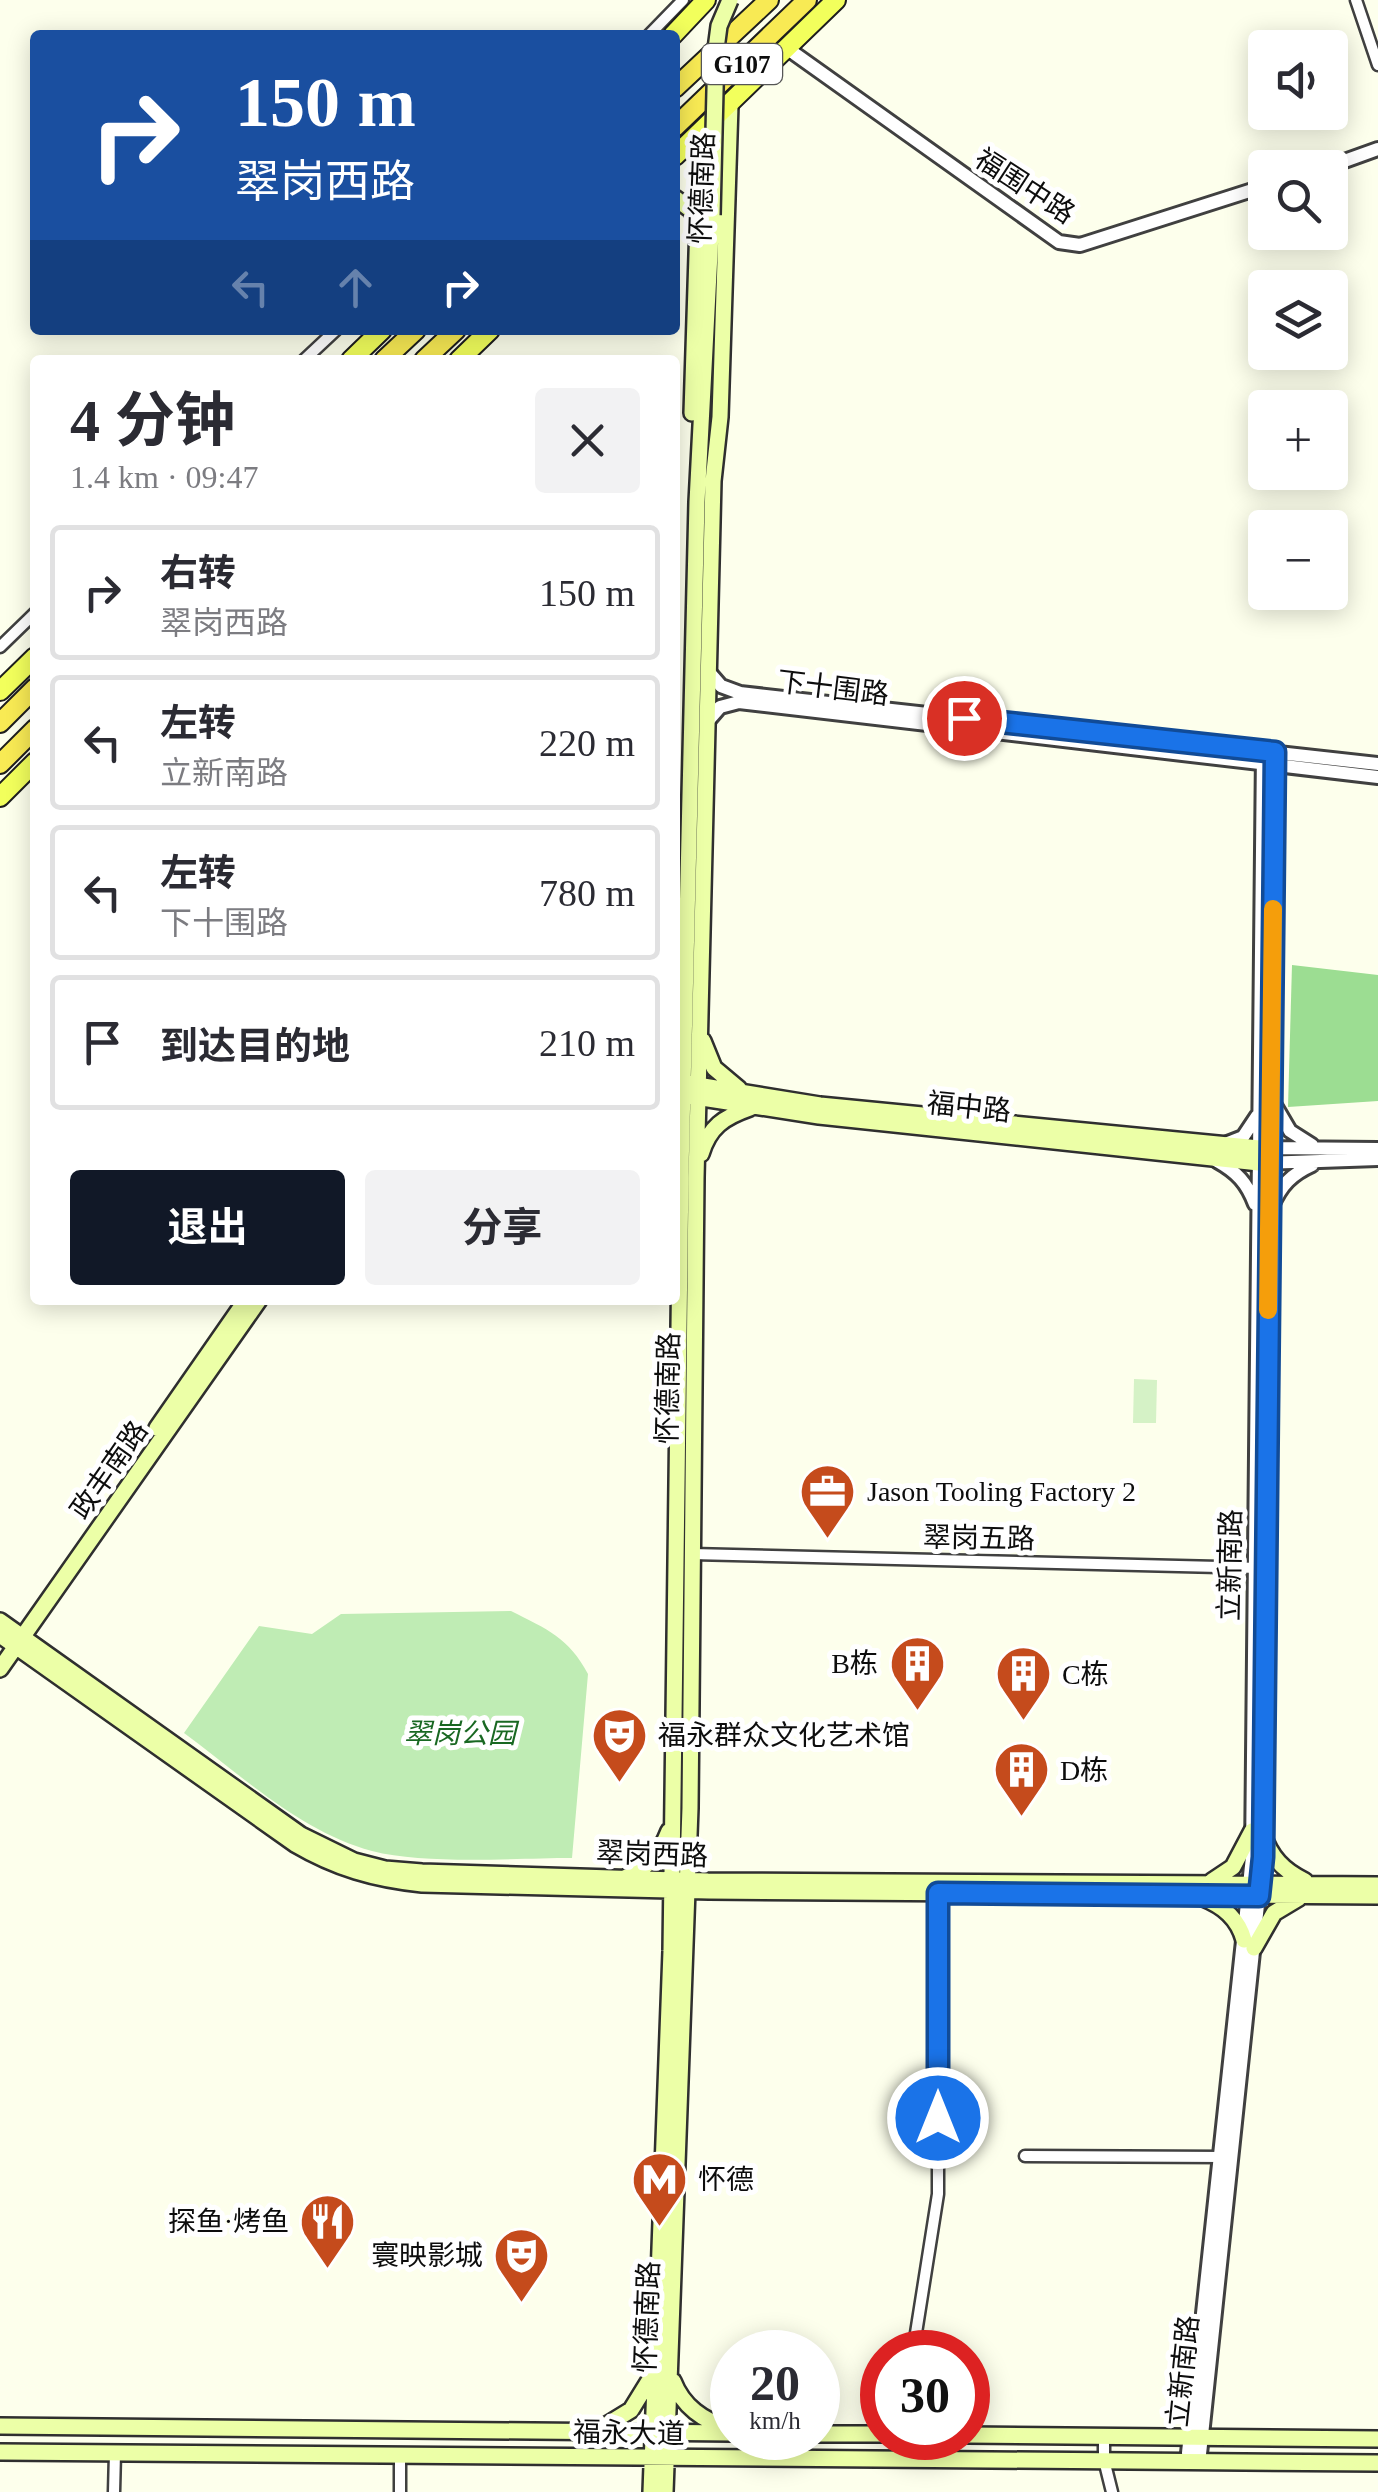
<!DOCTYPE html>
<html lang="zh">
<meta charset="utf-8">
<style>
body{margin:0;font-family:"Times New Roman","Noto Sans SC",serif;background:#f2f2f3;color:#2b2b33;height:100vh;display:flex;flex-direction:column;font-size:38px;white-space:nowrap}
*{box-sizing:border-box;margin:0}
p{font-size:32px;color:#7c7c81}
.icon{flex:none;width:55px;height:55px;fill:none;stroke:currentColor;stroke-width:2;stroke-linecap:round;stroke-linejoin:round}
.map{position:relative;flex:1;overflow:hidden}
.drawer{position:absolute;left:30px;top:355px;width:650px;height:950px;display:flex;flex-direction:column;background:#fff;border-radius:10px;box-shadow:0 5px 25px #0003}
.drawer>*{flex:none}
.guide{position:absolute;left:30px;top:30px;width:650px;height:305px;border-radius:10px;box-shadow:0 5px 25px #0003;background:#1a4fa0;color:#fff;overflow:hidden}
.buttons{position:absolute;left:1248px;top:30px;display:grid;gap:20px}
.buttons a{display:grid;place-items:center;width:100px;height:100px;border-radius:10px;background:#fff;box-shadow:0 5px 25px #0003;font-size:50px}
.speed{position:absolute;left:710px;top:2330px;display:flex;gap:20px;font-size:50px;font-weight:700;text-align:center}
.speed>*{display:grid;place-content:center;width:130px;height:130px;border-radius:50%;background:#fff;box-shadow:0 5px 25px #0003;line-height:1}
.speed small{font-size:25px;font-weight:400}
.speed .limit{border:15px solid #d22;background:#fff;color:#111}
.pin{position:absolute;display:grid;place-items:center;width:85px;height:85px;color:#fff;margin:-42px;border:5px solid #fff;border-radius:50%;box-shadow:0 2px 10px #0007}
.me{position:absolute;width:110px;margin:-55px;rotate:0deg;stroke-linejoin:round;filter:drop-shadow(0 0 8px #0008)}
.turn{display:flex;align-items:center;gap:35px;height:210px;padding:0 40px;font-size:45px}
.turn .icon{width:130px;height:130px;stroke-width:2.5}
.turn b{display:block;font-size:70px;line-height:85px}
.lanes{display:flex;align-items:center;height:95px;padding:0 40px;background:#0003;justify-content:center;gap:50px;direction:ltr}
.lanes .off{opacity:.35}
.round{display:grid;place-items:center;flex:none;width:105px;height:105px;border-radius:10px;background:#f2f2f3}
.summary{display:flex;align-items:center;justify-content:space-between;height:170px;padding:0 40px}
h1{font-size:60px;font-weight:700;line-height:75px}
.action{display:flex;gap:20px;margin-top:auto;padding:20px 40px}
.action a{flex:1;height:115px;border-radius:10px;background:#111827;color:#fff;font-size:40px;font-weight:700;line-height:115px;text-align:center}
.action a+a{background:#f2f2f3;color:#2b2b33}
ul{padding:0;list-style:none}
li{display:flex;align-items:center;gap:30px;height:135px;margin:0 20px 15px;padding:0 20px;border:5px solid #e1e1e2;border-radius:10px}
li div{flex:1}
li b{display:block;font-size:38px}
li em{font-style:normal}
.map>svg:first-child{display:block}
.green{fill:#bfecb4}
.forest{fill:#9cdd92}
.pitch{fill:#d5f2c6}
.lines{fill:none;stroke-linecap:round;stroke-linejoin:round}
.minor-casing{stroke:#404040;stroke-width:15}
.tertiary-casing{stroke:#404040;stroke-width:18}
.secondary-casing{stroke:#2f2f2f;stroke-width:20}
.primary-casing{stroke:#1e1e1e;stroke-width:22}
.trunk-casing{stroke:#1e1e1e;stroke-width:22}
.minor{stroke:#fff;stroke-width:10}
.tertiary{stroke:#fff;stroke-width:12}
.secondary{stroke:#ecffa7;stroke-width:15}
.primary{stroke:#f2ff5c;stroke-width:18}
.trunk{stroke:#f8ea54;stroke-width:18}
.secondary-bridge-casing{stroke:#2f2f2f;stroke-width:20;stroke-linecap:butt}
.secondary-bridge{stroke:#ecffa7;stroke-width:15}
.route-casing{stroke:#114b97;stroke-width:25}
.route{stroke:#1a73e8;stroke-width:18}
.slow{stroke:#f59e0b;stroke-width:18}
.labels{text-anchor:middle;dominant-baseline:central;stroke-width:10;stroke-linejoin:round;paint-order:stroke}
.shield{fill:#fff;stroke:#565656;stroke-width:2.5}
.shield-label{font-size:25px;font-weight:bold;fill:#0d0d0d}
.street-label{font-size:28px;fill:#0d0d0d;stroke:#fff}
.poi-label{font-size:28px;fill:#0d0d0d;stroke:#fff;text-anchor:start}
.park-label{font-size:28px;font-style:italic;fill:#196822;stroke:#fff}
</style>
<div class="map">
<svg width="1378" height="2492" viewBox="0 0 1378 2492">
<rect width="100%" height="100%" fill="#fdffec"/>
<!-- green -->
<path class="green" d="M511 1611C547 1629 569 1638 588 1674L572 1858C514 1858 426 1865 372 1851 301 1832 242 1776 184 1733L259 1626 312 1634 341 1614Z"/>
<!-- forest -->
<path class="forest" d="M1292 965 1378 975V1101L1288 1107Z"/>
<!-- pitch -->
<path class="pitch" d="M1134 1379 1157 1380 1156 1423H1133Z"/>
<g class="lines">
<defs>
<path id="minor" d="M1356 0 1378 65
M649 35 683 0
M304 360 336 330
M0 647 35 613
M692 1554 1260 1568
M1025 2156 1224 2157
M913 2352 938 2194V1893
M1104 2436V2460L1112 2492
M114 2492 115 2453
M400 2492V2455"/>
<path id="tertiary" d="M788 49 1059 242 1080 245 1265 186
M1325 168 1378 149
M708 671 721 686 740 693 1378 764
M707 722 720 707 739 702 1378 777
M1273 1102 1290 1131 1312 1145
M1225 1144 1243 1137 1257 1116
M1266 1148 1378 1149
M1217 1161C1237 1172 1247 1183 1255 1204
M1261 1163 1378 1159
M1272 1206C1281 1185 1292 1174 1312 1165
M1193 2461 1200 2454 1263 1857 1275 752
M1193 2461 1188 2453 1252 1857 1263 750"/>
<path id="secondary" d="M675 198 691 210 698 223 692 413
M698 218 701 179 710 171 723 176
M703 1041 714 1068 739 1089
M691 1084 820 1105 1259 1148
M689 1096 819 1116 1259 1163
M701 1154C709 1127 724 1117 750 1108
M157 1428 246 1300
M0 1621 301 1835 354 1861 385 1869 422 1872 708 1881 1378 1885
M0 1635 295 1844C336 1868 374 1879 422 1884L709 1891 1378 1896
M0 1669 259 1300
M1263 1834C1270 1857 1284 1871 1305 1881
M625 1878C648 1868 660 1854 669 1831
M1212 1881 1233 1867 1252 1831
M1203 1898C1223 1906 1238 1918 1244 1940
M1254 1948 1274 1913 1299 1898
M673 2381C683 2407 703 2420 729 2429
M0 2426 732 2433
M600 2429 631 2410 652 2376
M818 2434H882
M968 2435 1378 2439
M0 2452 1378 2463
M651 2492 671 1951 681 1172 697 502 712 215
M665 2492 690 1808 696 1178 713 481 720 417 730 105"/>
<path id="primary" d="M673 35 706 0
M675 156 836 0
M351 360 382 330
M459 360 490 330
M0 691 35 657
M0 797 35 762"/>
<path id="trunk" d="M675 88 769 0
M675 127 807 0
M384 360 416 330
M424 360 456 330
M0 723 35 688
M0 764 35 729"/>
</defs>
<!-- minor casing -->
<use href="#minor" class="minor-casing"/>
<!-- tertiary casing -->
<use href="#tertiary" class="tertiary-casing"/>
<!-- secondary casing -->
<use href="#secondary" class="secondary-casing"/>
<!-- primary casing -->
<use href="#primary" class="primary-casing"/>
<!-- trunk casing -->
<use href="#trunk" class="trunk-casing"/>
<!-- minor -->
<use href="#minor" class="minor"/>
<!-- tertiary -->
<use href="#tertiary" class="tertiary"/>
<!-- secondary -->
<use href="#secondary" class="secondary"/>
<!-- primary -->
<use href="#primary" class="primary"/>
<!-- trunk -->
<use href="#trunk" class="trunk"/>
<defs>
<path id="secondary-bridge" d="M712 215 716 49 719 26 730 0"/>
</defs>
<!-- secondary-bridge casing -->
<use href="#secondary-bridge" class="secondary-bridge-casing"/>
<!-- secondary-bridge -->
<use href="#secondary-bridge" class="secondary-bridge"/>
</g>
<g class="lines">
<defs>
<path id="route" d="M938 2118V1893L1259 1896 1263 1857 1275 752 964 718"/>
</defs>
<!-- route casing -->
<use href="#route" class="route-casing"/>
<!-- route -->
<use href="#route" class="route"/>
<!-- slow -->
<path class="slow" d="M1268 1310 1273 909"/>
</g>
<!-- icons -->
<defs>
<symbol id="office-pin" viewBox="-11 -11 22 30"><path d="M0 17L-7.5 6A9.5 9.5 0 1 1 7.5 6Z" fill="#c54b1c" stroke="#fff"/><path d="M-6-3h4V-5.5h4V-3h4V5H-6ZM-1-4.5V-3h2v-1.5ZM-6 0V1H6V0Z" fill="#fff"/></symbol>
<symbol id="building-pin" viewBox="-11 -11 22 30"><path d="M0 17L-7.5 6A9.5 9.5 0 1 1 7.5 6Z" fill="#c54b1c" stroke="#fff"/><path d="M-4-6H4V6H1V3H-1V6H-4ZM-2.5-4.3h1.7v1.8h-1.7ZM.8-4.3h1.7v1.8H.8ZM-2.5-1h1.7V.8h-1.7ZM.8-1h1.7V.8H.8Z" fill="#fff"/></symbol>
<symbol id="theatre-pin" viewBox="-11 -11 22 30"><path d="M0 17L-7.5 6A9.5 9.5 0 1 1 7.5 6Z" fill="#c54b1c" stroke="#fff"/><path d="M-5-5.5Q0-4 5-5.5V0Q5 5 0 6Q-5 5-5 0ZM-3.3-2.5H-1v1.5H-3.3ZM1-2.5H3.3v1.5H1ZM-2.8 1Q0 5.5 2.8 1Z" fill="#fff"/></symbol>
<symbol id="metro-pin" viewBox="-11 -11 22 30"><path d="M0 17L-7.5 6A9.5 9.5 0 1 1 7.5 6Z" fill="#c54b1c" stroke="#fff"/><path d="M-5.5 5V-5H-3L0 0L3-5H5.5V5H3V-.5L0 4L-3-.5V5Z" fill="#fff"/></symbol>
<symbol id="restaurant-pin" viewBox="-11 -11 22 30"><path d="M0 17L-7.5 6A9.5 9.5 0 1 1 7.5 6Z" fill="#c54b1c" stroke="#fff"/><path d="M-5-6h1v4h1v-4h1v4h1v-4h1v5L-1.5 .5V6h-2V.5L-5-1ZM5-6V6H3V1.5H1.5Q1.5-4 5-6Z" fill="#fff"/></symbol>
</defs>
<g fill-rule="evenodd">
<use href="#office-pin" x="796" y="1460" width="63" height="86"/>
<use href="#building-pin" x="886" y="1632" width="63" height="86"/>
<use href="#building-pin" x="992" y="1642" width="63" height="86"/>
<use href="#theatre-pin" x="588" y="1704" width="63" height="86"/>
<use href="#building-pin" x="990" y="1738" width="63" height="86"/>
<use href="#metro-pin" x="628" y="2148" width="63" height="86"/>
<use href="#restaurant-pin" x="296" y="2190" width="63" height="86"/>
<use href="#theatre-pin" x="490" y="2224" width="63" height="86"/>
</g>
<g class="labels">
<!-- shield labels -->
<rect class="shield" x="702" y="44" width="80" height="40" rx="8"/>
<g class="shield-label">
<text x="742" y="64">G107</text>
</g>
<!-- street labels -->
<g class="street-label">
<text transform="translate(1025 186) rotate(33)">福围中路</text>
<text transform="translate(702 188) rotate(-88)">怀德南路</text>
<text transform="translate(833 688) rotate(7)">下十围路</text>
<text transform="translate(969 1107) rotate(6)">福中路</text>
<text transform="translate(668 1388) rotate(-89)">怀德南路</text>
<text transform="translate(109 1470) rotate(-55)">政丰南路</text>
<text transform="translate(979 1538) rotate(1)">翠岗五路</text>
<text transform="translate(1230 1565) rotate(-89)">立新南路</text>
<text transform="translate(652 1854) rotate(2)">翠岗西路</text>
<text transform="translate(647 2317) rotate(-88)">怀德南路</text>
<text transform="translate(1183 2371) rotate(-84)">立新南路</text>
<text transform="translate(629 2433) rotate(1)">福永大道</text>
</g>
<!-- poi labels -->
<g class="poi-label">
<text x="867" y="1491">Jason Tooling Factory 2</text>
<text x="878" y="1663" text-anchor="end">B栋</text>
<text x="1062" y="1674">C栋</text>
<text x="658" y="1735">福永群众文化艺术馆</text>
<text x="1060" y="1770">D栋</text>
<text x="698" y="2179">怀德</text>
<text x="289" y="2221" text-anchor="end">探鱼·烤鱼</text>
<text x="483" y="2255" text-anchor="end">寰映影城</text>
</g>
<!-- park labels -->
<g class="park-label">
<text x="460" y="1733">翠岗公园</text>
</g>
</g>
</svg>
<div class="buttons">
<a><svg class="icon" aria-label="sound" viewBox="0 0 24 24"><path d="M4 9h4l5-4v14l-5-4H4zM17 9q2 3 0 6"/></svg></a>
<a><svg class="icon" aria-label="search" viewBox="0 0 24 24"><circle cx="10" cy="10" r="6"/><path d="M15 15l6 6"/></svg></a>
<a><svg class="icon" aria-label="layers" viewBox="0 0 24 24"><path d="M12 4l9 5-9 5-9-5zM3 14l9 5 9-5"/></svg></a>
<a>+</a>
<a>−</a>
</div>
<div class="speed"><div>20<small>km/h</small></div><div class="limit">30</div></div>
<div class="pin" style="left:964px;top:718px;background:#d93025"><svg class="icon" aria-label="arrive" viewBox="0 0 24 24"><path d="M6 21V4h12l-3 4 3 4H6"/></svg></div>
<svg class="me" style="left:938px;top:2118px" viewBox="-20 -20 40 40"><circle r="17" fill="#1a73e8" stroke="#fff" stroke-width="3"/><path d="M0-11L8 9 0 5-8 9z" fill="#fff"/></svg>
<div class="guide">
<div class="turn"><svg class="icon" aria-label="right" viewBox="0 0 24 24"><path d="M7 20v-9h11M14 6l5 5-5 5"/></svg><div><b>150 m</b>翠岗西路</div></div>
<div class="lanes"><svg class="icon off" aria-label="left" viewBox="0 0 24 24"><path d="M17 20v-9H6M10 6l-5 5 5 5"/></svg><svg class="icon off" aria-label="ahead" viewBox="0 0 24 24"><path d="M12 20V5M6 11l6-6 6 6"/></svg><svg class="icon" aria-label="right" viewBox="0 0 24 24"><path d="M7 20v-9h11M14 6l5 5-5 5"/></svg></div>
</div>
<section class="drawer">
<div class="summary"><div><h1>4 分钟</h1><p>1.4 km · 09:47</p></div><a class="round"><svg class="icon" aria-label="close" viewBox="0 0 24 24"><path d="M6 6l12 12M18 6L6 18"/></svg></a></div>
<ul>
<li><svg class="icon" aria-label="right" viewBox="0 0 24 24"><path d="M7 20v-9h11M14 6l5 5-5 5"/></svg><div><b>右转</b><p>翠岗西路</p></div><em>150 m</em></li>
<li><svg class="icon" aria-label="left" viewBox="0 0 24 24"><path d="M17 20v-9H6M10 6l-5 5 5 5"/></svg><div><b>左转</b><p>立新南路</p></div><em>220 m</em></li>
<li><svg class="icon" aria-label="left" viewBox="0 0 24 24"><path d="M17 20v-9H6M10 6l-5 5 5 5"/></svg><div><b>左转</b><p>下十围路</p></div><em>780 m</em></li>
<li><svg class="icon" aria-label="arrive" viewBox="0 0 24 24"><path d="M6 21V4h12l-3 4 3 4H6"/></svg><div><b>到达目的地</b></div><em>210 m</em></li>
</ul>
<div class="action"><a>退出</a><a>分享</a></div>
</section>
</div>
